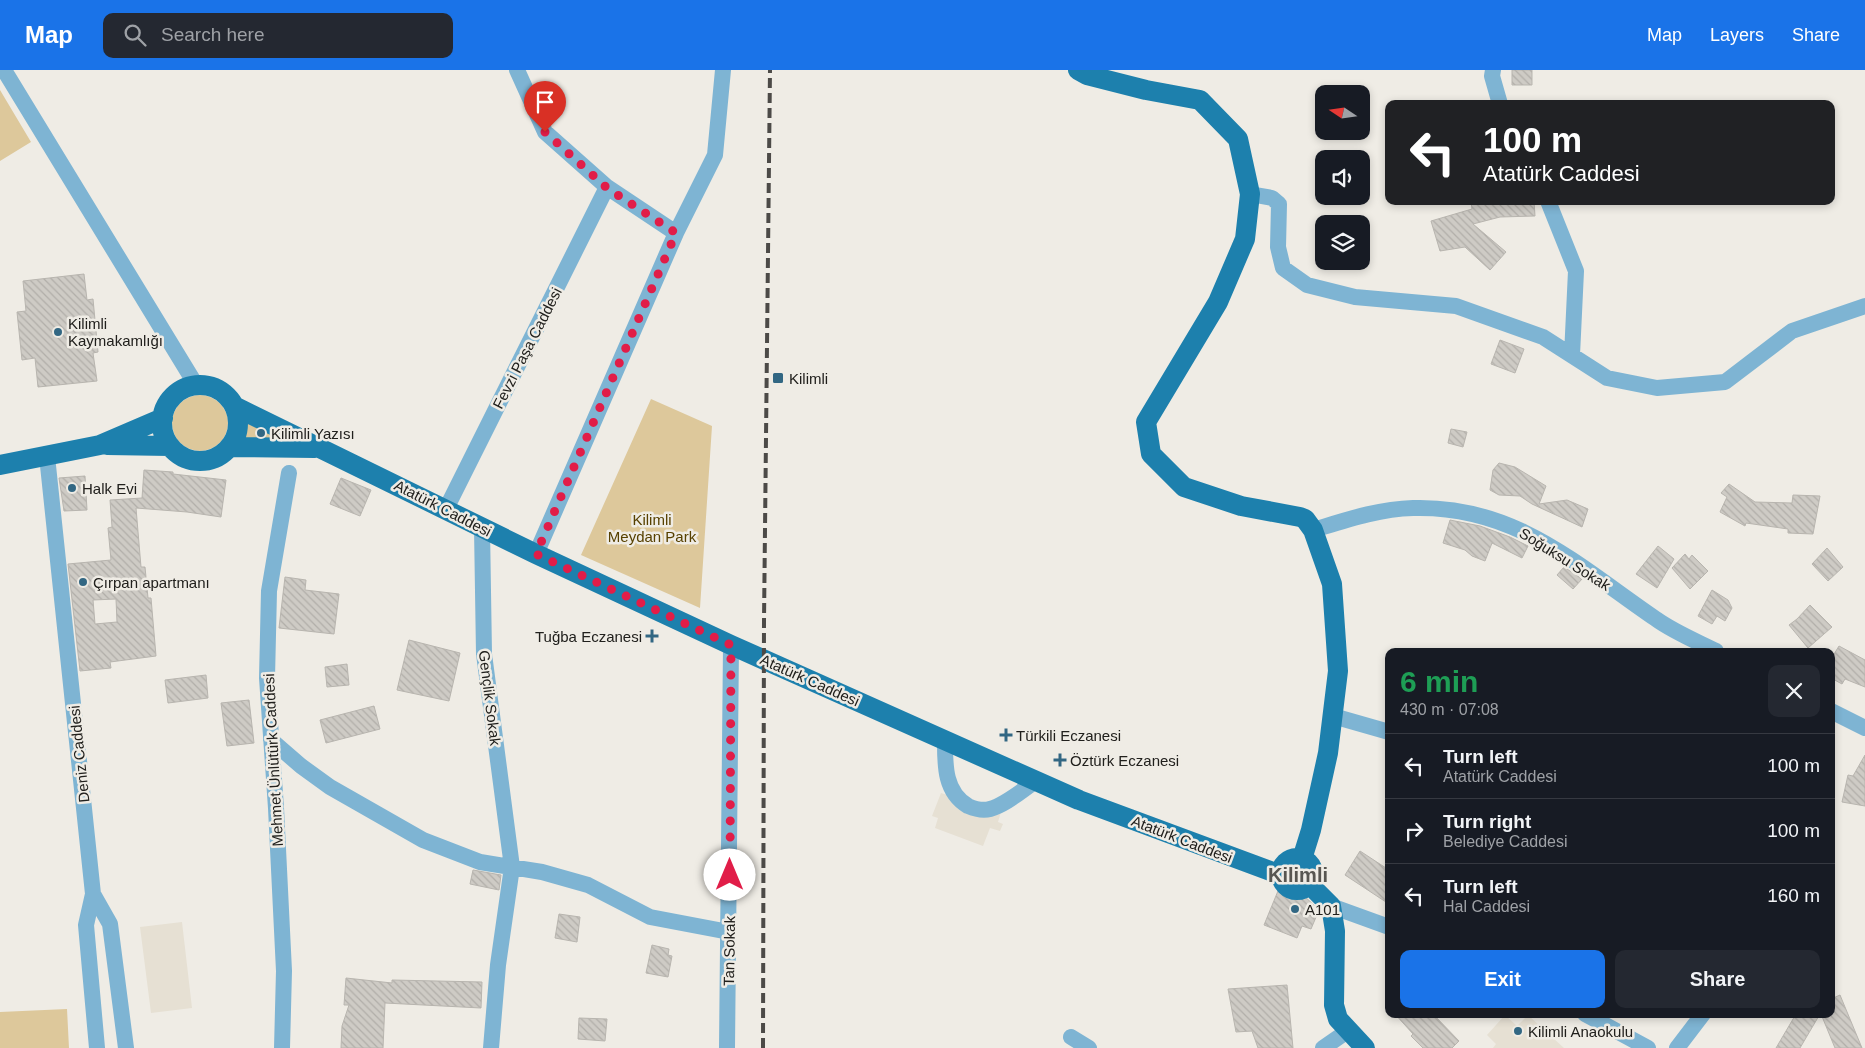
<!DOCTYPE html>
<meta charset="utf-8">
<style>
body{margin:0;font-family:Helvetica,sans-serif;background:#242831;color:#f1f3f6;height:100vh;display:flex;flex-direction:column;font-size:19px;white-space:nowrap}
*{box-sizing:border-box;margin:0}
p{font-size:16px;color:#9ea1a6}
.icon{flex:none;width:28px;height:28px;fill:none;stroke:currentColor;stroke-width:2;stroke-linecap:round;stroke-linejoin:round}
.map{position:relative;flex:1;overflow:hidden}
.panel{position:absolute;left:1385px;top:578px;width:450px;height:370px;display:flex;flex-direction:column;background:#171b24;border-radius:10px;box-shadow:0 2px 8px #0003}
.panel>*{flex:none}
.guide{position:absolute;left:1385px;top:30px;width:450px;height:105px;border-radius:10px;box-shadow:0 2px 8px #0003;background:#202124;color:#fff;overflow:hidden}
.needle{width:32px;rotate:283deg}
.fabs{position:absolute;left:1315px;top:15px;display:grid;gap:10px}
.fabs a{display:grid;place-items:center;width:55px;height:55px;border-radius:10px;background:#171b24;box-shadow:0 2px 8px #0003;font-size:25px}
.pin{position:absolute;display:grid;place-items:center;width:42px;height:42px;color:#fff;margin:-51px -21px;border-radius:50% 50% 50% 0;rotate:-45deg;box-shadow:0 0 5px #0007}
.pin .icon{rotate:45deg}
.me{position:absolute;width:55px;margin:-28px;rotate:0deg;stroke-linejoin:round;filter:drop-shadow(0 0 4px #0008)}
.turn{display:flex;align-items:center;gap:18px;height:105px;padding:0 15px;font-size:22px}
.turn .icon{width:65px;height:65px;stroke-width:2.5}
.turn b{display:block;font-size:35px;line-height:42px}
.round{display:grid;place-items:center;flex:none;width:52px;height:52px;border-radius:10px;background:#242831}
.head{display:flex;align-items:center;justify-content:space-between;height:85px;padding:0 15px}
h1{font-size:30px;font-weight:800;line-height:38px;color:#1e9e55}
.primary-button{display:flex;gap:10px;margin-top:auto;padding:10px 15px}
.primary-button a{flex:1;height:58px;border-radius:10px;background:#1a73e8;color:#fff;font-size:20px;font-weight:800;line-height:58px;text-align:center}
.primary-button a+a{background:#242831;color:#f1f3f6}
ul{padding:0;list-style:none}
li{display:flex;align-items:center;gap:15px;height:65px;padding:0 15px;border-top:1px solid #363941}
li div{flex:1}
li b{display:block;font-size:19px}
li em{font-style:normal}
header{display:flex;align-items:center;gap:30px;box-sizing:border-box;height:70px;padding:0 25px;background:#1a73e8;color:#fff}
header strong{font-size:24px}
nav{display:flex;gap:28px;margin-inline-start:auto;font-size:18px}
.search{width:350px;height:45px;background:#242831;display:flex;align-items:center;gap:12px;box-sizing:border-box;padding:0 18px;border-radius:10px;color:#9ea1a6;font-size:19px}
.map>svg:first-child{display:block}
.built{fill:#e6e0d3}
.green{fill:#ddc89b}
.building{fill:url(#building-back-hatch);stroke:#b8b5af;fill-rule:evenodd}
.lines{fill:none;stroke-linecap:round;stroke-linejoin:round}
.minor{stroke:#7eb4d3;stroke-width:16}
.major{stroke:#1d80ad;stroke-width:20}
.rail{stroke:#4c4a47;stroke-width:4;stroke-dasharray:10 5;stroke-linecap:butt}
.route{stroke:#e11d48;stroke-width:9;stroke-dasharray:0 16.2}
.poi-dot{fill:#326783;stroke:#efece5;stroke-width:2}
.labels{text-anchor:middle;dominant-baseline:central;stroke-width:5;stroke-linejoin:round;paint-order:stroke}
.poi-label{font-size:15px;fill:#21201d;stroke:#efece5;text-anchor:start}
.street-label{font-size:15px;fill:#21201d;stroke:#efece5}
.park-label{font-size:15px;fill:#574101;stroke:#efece5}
.district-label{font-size:20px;font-weight:bold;fill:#585651;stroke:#efece5}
</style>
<header>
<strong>Map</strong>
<div class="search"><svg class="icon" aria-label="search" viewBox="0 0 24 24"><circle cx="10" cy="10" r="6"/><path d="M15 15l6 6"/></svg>Search here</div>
<nav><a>Map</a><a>Layers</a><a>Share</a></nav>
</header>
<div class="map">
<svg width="1865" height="978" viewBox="0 0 1865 978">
<defs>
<pattern id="building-back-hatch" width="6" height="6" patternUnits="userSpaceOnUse" patternTransform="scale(1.25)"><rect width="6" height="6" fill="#cecbc5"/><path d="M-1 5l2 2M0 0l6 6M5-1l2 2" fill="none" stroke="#b1aea9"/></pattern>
</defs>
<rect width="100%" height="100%" fill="#efece5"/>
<!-- built -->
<path class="built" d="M941 723 1001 742 998 752 1003 754 1000 761 990 758 983 776 935 758 938 748 932 746Z
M182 852 192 938 151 943 140 857Z
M1505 945 1517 956 1528 945 1564 978H1493L1496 974 1487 965Z"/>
<!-- green -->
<path class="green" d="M0 20 31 72 0 91Z
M172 353a28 28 0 1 1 56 0a28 28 0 1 1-56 0Z
M651 329 712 356 700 538 581 485Z
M243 344 314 376 240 373 244 361Z
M67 939 69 978H0V942Z"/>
<!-- building -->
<path class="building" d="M1512 0H1532V15H1512Z
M1479 131H1534L1535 146 1500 147 1473 154 1506 182 1490 200 1465 177 1440 181 1431 151 1472 139 1471 132Z
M84 204 87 230 93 229 98 282 93 283 97 311 38 317 35 288 22 290 17 242 26 241 23 211Z
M1500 270 1524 279 1515 303 1491 294Z
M1451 359 1467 362 1463 377 1448 373Z
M1499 393 1515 397 1546 416 1539 434 1567 430 1588 439 1582 457 1532 434 1520 426 1499 425 1490 420 1493 400Z
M144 400 173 402V404L226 410 221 447 187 442 136 438 141 497H145L148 528H151L156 586 110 592 111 598 80 601 68 494 111 490 108 458 112 457 110 430 142 428ZM116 529 117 552 95 554 93 530Z
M85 406 87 440 64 441 59 408Z
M341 408 371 420 360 446 330 434Z
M1729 414 1755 432 1792 433 1793 425 1820 426 1813 464 1788 463V459L1746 453 1745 456 1720 442 1727 427 1721 423Z
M1450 450 1480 456 1510 467 1528 476 1522 488 1492 473 1485 491 1472 486 1465 480 1443 473Z
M1658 476 1674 489 1657 518 1636 504Z
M1827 478 1843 497 1828 511 1812 494Z
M1685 484 1689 489 1692 485 1708 501 1690 519 1672 498Z
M1564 497 1582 509 1573 519 1557 505Z
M285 507 306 510 305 520 339 524 334 564 279 558Z
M1712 520 1728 530 1732 538 1725 551 1717 546 1712 554 1698 546Z
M1810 535 1832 557 1808 578 1789 555 1797 549Z
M409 570 460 583 449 631 397 620Z
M1839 576 1865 590V617L1845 609 1842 614 1831 608V589Z
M347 594 349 615 327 617 325 597Z
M206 605 208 628 168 633 165 610Z
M249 630 254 673 227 676 221 633Z
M374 636 380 659 326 673 320 650Z
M1865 685V736L1842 732 1848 705 1853 706Z
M1360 781 1389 800V834L1345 805Z
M473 800 501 805 499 820 470 814Z
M1292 810 1297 813 1300 822 1319 840 1311 859 1302 856 1297 868 1264 855 1280 816 1288 814Z
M559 844 580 847 577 872 555 868Z
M652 875 669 879 668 885 672 886 668 907 646 903Z
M346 908 392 913V910L482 912 481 938 385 933 383 978H341L342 956 349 935H344Z
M1287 915 1293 978H1258L1252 961 1236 962 1228 919Z
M1840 925 1862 978H1835L1821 944H1831V929Z
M1395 944H1433L1459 971 1452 978H1423L1411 966 1413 964Z
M1796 944H1820L1800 978H1776Z
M579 948 607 949 605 971 578 969Z"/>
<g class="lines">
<!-- minor -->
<path class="minor" d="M4 0 196 315
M517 0 545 62 607 117 676 163
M1493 0 1492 6 1500 34
M1250 124 1272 128 1279 134 1278 177 1283 198 1307 215 1355 227 1456 236 1543 267 1607 308 1657 318 1725 312 1792 261 1865 236
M1548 131 1576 201 1572 285
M47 386 93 824 110 854 126 978
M446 439 607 117
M482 458 484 584 512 797 498 895 491 978
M1313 460C1346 450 1378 439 1413 438 1515 435 1577 495 1656 549 1674 562 1696 571 1716 581
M536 484 676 163 715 85 723 0
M1831 641 1865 658
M1333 646 1389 662
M271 670 301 696 330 717 423 770 480 792 542 802 588 815 650 847 729 862
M945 670C945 694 944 722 968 736 975 739 983 741 990 739 1007 734 1022 720 1036 711
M93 824 86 855 97 978
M1331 836 1389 857
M1585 944 1648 978
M1071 967 1089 978
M282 978 284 901 276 738 267 608 269 521 289 403
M727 978 731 575
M1323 978 1349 960
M1677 978 1703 944"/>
<!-- major -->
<path class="major" d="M1078 0 1087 5 1146 20 1200 30 1238 69 1250 124 1245 169 1218 232 1146 352 1151 384 1184 417 1241 436 1300 447 1305 449 1313 460 1332 514 1338 601 1328 683 1311 760 1302 789
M162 353a38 38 0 1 1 76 0a38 38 0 1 1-76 0Z
M234 336 536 484 731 575 1079 730 1281 805
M107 375 170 376
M230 377 315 378
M0 395 100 375 163 348
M1281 804a16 16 0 1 1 32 0a16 16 0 1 1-32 0Z
M1309 814 1331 836 1335 861 1334 935 1338 949 1365 978"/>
<!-- rail -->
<path class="rail" d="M763 978 764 551 770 0"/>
</g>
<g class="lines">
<!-- route -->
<path class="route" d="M545 62 607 118 676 163 536 484 731 575 730 805"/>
</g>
<!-- markers -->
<g class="poi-dot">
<circle cx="58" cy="262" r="5"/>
<rect x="772" y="302" width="12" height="12" rx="2.5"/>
<circle cx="261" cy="363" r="5"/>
<circle cx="72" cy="418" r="5"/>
<circle cx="83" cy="512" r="5"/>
<path d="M649.5 558.5h5v5h5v5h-5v5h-5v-5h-5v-5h5z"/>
<path d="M1003.5 657.5h5v5h5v5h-5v5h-5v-5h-5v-5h5z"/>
<path d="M1057.5 682.5h5v5h5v5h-5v5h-5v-5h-5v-5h5z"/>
<circle cx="1295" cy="839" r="5"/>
<circle cx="1518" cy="961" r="5"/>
</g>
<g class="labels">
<!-- poi labels -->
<g class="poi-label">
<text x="68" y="253">Kilimli<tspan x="68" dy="17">Kaymakamlığı</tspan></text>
<text x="789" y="308">Kilimli</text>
<text x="271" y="363">Kilimli Yazısı</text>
<text x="82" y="418">Halk Evi</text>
<text x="93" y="512">Çırpan apartmanı</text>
<text x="642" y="566" text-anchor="end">Tuğba Eczanesi</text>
<text x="1016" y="665">Türkili Eczanesi</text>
<text x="1070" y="690">Öztürk Eczanesi</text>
<text x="1305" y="839">A101</text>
<text x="1528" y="961">Kilimli Anaokulu</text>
</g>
<!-- street labels -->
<g class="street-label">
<text transform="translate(527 278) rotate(-63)">Fevzi Paşa Caddesi</text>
<text transform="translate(443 438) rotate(27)">Atatürk Caddesi</text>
<text transform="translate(1565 489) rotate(32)">Soğuksu Sokak</text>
<text transform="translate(810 610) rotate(24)">Atatürk Caddesi</text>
<text transform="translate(490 628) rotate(83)">Gençlik Sokak</text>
<text transform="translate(79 684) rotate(-96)">Deniz Caddesi</text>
<text transform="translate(273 690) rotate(-93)">Mehmet Ünlütürk Caddesi</text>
<text transform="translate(1182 769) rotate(21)">Atatürk Caddesi</text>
<text transform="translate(729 881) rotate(-89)">Tan Sokak</text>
</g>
<!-- park labels -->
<g class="park-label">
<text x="652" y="449">Kilimli<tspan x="652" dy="17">Meydan Park</tspan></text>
</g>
<!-- district labels -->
<g class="district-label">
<text x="1298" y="805">Kilimli</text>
</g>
</g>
</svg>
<div class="fabs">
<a><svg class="needle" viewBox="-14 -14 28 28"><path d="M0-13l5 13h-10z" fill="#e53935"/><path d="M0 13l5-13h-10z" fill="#9ea1a6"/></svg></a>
<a><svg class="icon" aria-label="sound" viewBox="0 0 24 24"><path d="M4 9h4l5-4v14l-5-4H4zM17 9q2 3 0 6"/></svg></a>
<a><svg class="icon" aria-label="layers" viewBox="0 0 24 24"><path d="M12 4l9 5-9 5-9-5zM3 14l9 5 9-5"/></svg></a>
</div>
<div class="pin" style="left:545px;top:62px;background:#d93025"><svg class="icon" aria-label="arrive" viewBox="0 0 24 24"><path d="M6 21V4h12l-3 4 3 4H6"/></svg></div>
<svg class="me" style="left:730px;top:805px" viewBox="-20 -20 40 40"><circle r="19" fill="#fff"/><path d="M0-13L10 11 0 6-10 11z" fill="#e11d48"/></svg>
<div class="guide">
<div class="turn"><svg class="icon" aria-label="left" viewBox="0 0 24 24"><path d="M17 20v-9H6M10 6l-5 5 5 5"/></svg><div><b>100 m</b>Atatürk Caddesi</div></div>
</div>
<section class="panel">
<div class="head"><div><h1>6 min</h1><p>430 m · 07:08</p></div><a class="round"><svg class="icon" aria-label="close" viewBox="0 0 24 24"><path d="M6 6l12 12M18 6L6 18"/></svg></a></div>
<ul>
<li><svg class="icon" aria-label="left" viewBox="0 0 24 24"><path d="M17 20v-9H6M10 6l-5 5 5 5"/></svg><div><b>Turn left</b><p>Atatürk Caddesi</p></div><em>100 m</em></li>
<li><svg class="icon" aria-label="right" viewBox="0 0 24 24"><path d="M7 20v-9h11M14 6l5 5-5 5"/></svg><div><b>Turn right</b><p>Belediye Caddesi</p></div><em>100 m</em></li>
<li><svg class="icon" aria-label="left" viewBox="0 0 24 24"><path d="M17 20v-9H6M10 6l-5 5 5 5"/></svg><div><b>Turn left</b><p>Hal Caddesi</p></div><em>160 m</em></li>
</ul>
<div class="primary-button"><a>Exit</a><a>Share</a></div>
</section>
</div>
